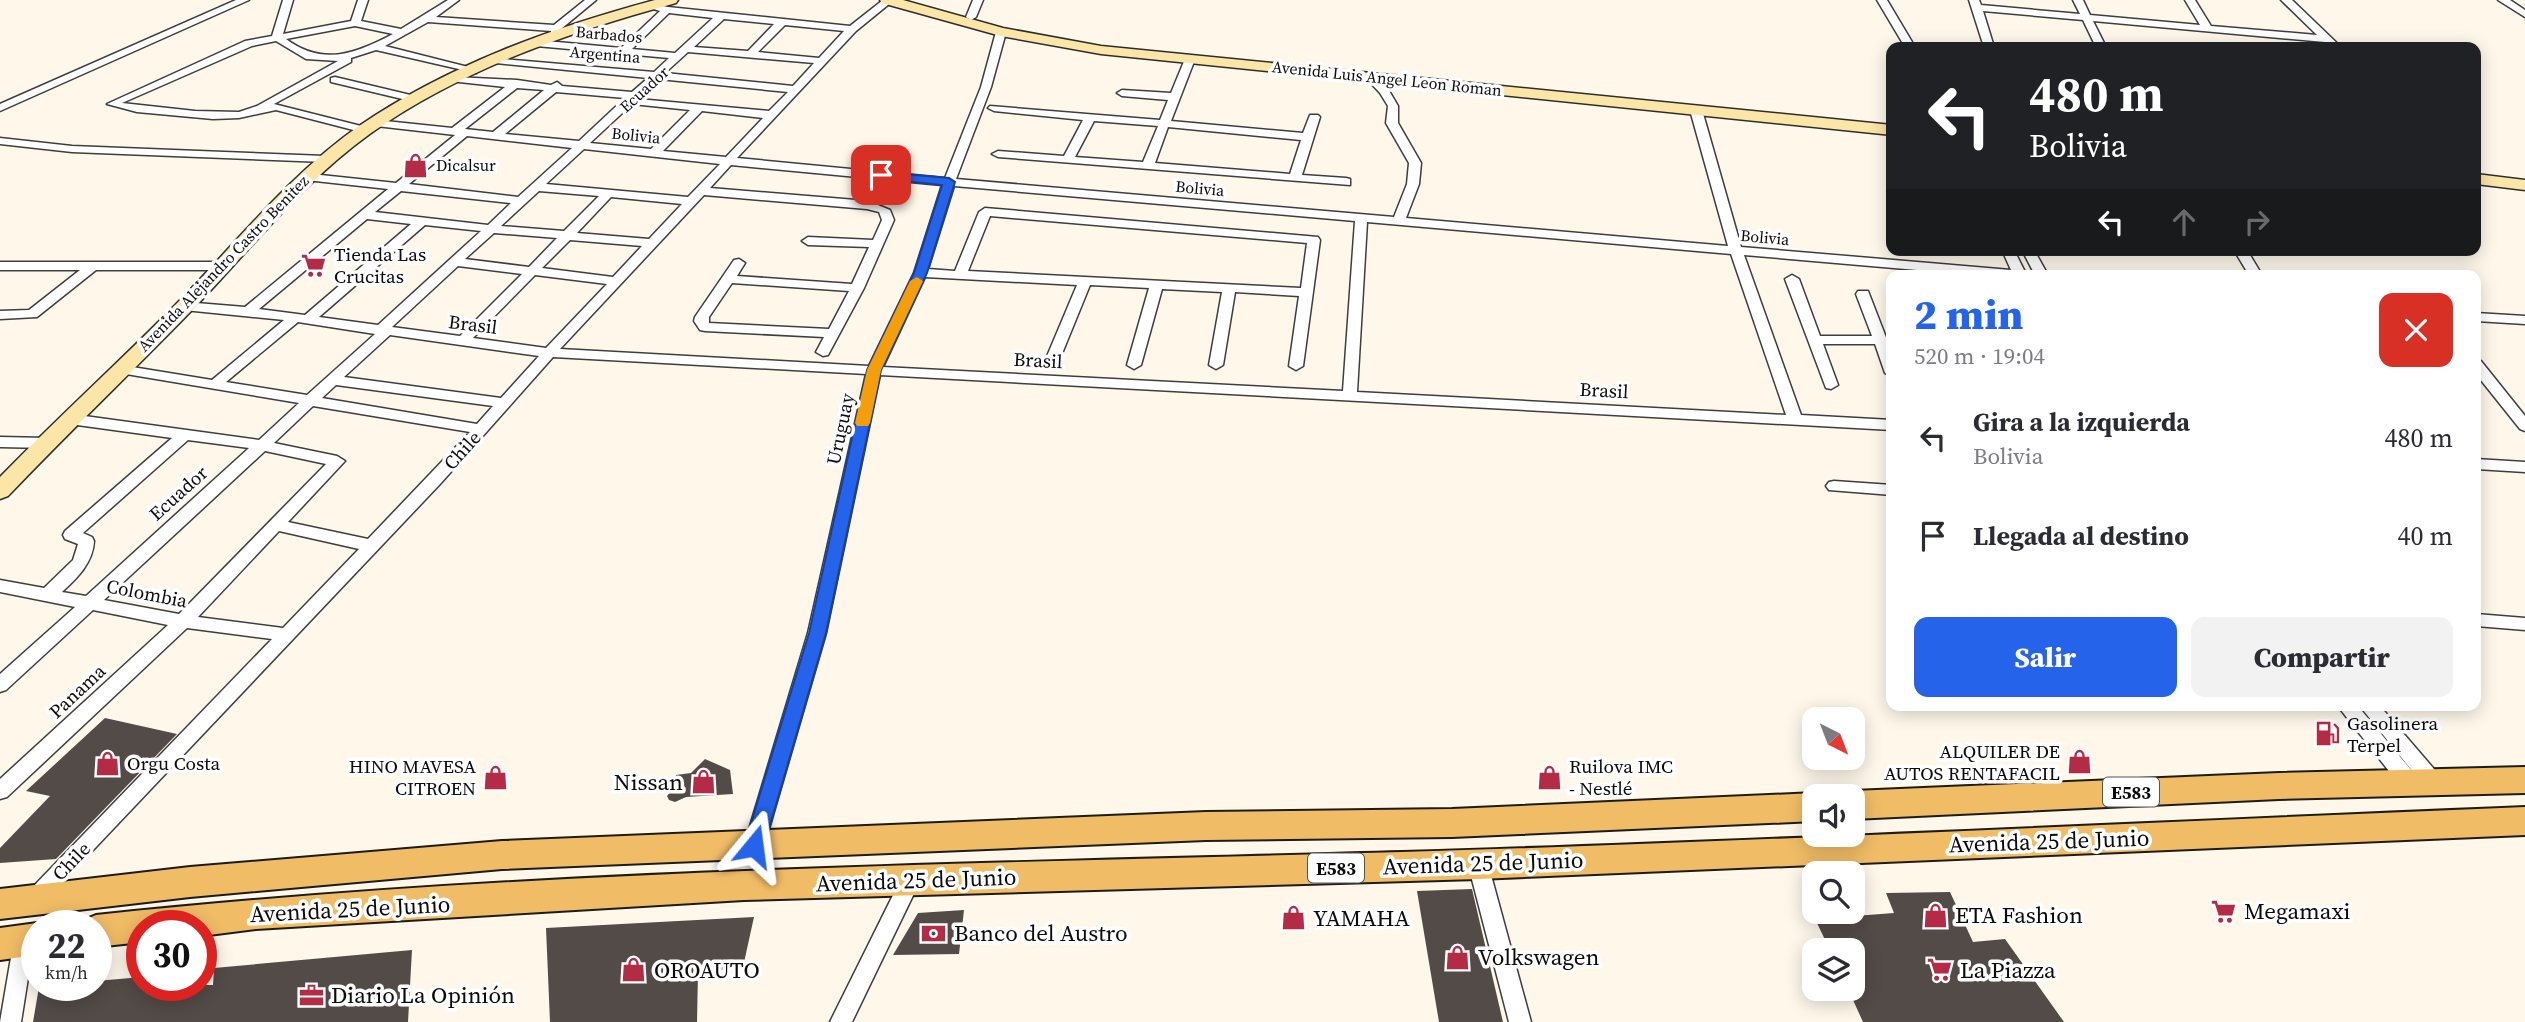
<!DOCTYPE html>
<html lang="es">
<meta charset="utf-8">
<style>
body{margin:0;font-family:"Source Serif 4",serif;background:#f2f2f3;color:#2b2b33;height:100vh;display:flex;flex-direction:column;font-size:26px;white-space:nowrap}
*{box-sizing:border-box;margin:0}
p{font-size:23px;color:#7c7c81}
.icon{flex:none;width:38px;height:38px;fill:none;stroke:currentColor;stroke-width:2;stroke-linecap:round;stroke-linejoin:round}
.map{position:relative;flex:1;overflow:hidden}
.sheet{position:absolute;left:1886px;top:270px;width:595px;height:441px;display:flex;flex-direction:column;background:#fff;border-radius:14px;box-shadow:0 4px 18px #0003}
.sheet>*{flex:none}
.guide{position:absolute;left:1886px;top:42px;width:595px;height:214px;border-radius:14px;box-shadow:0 4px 18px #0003;background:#202124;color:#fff;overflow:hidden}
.needle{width:46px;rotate:138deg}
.controls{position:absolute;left:1802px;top:707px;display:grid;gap:14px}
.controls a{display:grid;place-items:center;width:63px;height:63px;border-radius:14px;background:#fff;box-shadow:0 4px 18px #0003;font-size:35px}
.speed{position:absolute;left:21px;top:910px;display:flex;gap:14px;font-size:35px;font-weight:700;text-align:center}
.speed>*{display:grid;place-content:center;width:91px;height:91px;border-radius:50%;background:#fff;box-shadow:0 4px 18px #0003;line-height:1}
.speed small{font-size:18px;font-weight:400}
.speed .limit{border:10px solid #d22;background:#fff;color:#111}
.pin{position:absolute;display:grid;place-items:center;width:60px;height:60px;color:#fff;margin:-30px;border-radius:14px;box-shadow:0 4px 10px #0006}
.me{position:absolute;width:77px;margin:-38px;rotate:16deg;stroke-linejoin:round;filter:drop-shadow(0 0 5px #0008)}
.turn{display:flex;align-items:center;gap:24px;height:147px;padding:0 28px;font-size:32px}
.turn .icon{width:91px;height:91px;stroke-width:2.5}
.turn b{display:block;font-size:49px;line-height:60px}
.lanes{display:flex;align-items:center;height:66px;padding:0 28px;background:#0003;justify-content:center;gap:35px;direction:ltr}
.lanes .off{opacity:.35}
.round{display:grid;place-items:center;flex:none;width:74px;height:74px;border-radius:14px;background:#f2f2f3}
.overview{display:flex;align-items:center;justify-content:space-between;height:119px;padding:0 28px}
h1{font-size:42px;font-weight:800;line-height:52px;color:#2563eb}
.cta{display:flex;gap:14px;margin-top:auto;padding:14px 28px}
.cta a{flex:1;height:80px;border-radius:14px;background:#2563eb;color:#fff;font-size:28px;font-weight:800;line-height:80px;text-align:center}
.cta a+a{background:#f2f2f3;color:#2b2b33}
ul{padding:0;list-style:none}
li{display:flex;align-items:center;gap:21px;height:98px;padding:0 28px}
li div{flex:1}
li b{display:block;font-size:26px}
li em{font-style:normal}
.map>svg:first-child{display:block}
.building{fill:#534b48}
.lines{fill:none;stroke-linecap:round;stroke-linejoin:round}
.street-casing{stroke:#3e3e3e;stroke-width:3}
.secondary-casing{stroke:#2d2d2d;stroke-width:3}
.primary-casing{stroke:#1c1c1c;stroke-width:4}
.street{fill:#fff;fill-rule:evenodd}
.secondary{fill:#fbe6a8;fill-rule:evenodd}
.primary{fill:#f1bc66;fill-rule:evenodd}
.route{fill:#2563eb;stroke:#184099;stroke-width:2}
.slow{fill:#f59e0b}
.labels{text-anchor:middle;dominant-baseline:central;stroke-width:7;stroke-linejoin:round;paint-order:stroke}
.far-street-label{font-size:16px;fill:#0b0b0b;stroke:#fff}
.far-poi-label{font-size:16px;fill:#0b0b0b;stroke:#fff;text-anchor:start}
.shield{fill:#fff;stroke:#545454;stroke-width:2}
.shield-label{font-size:18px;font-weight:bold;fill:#0b0b0b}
.poi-label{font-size:19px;fill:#0b0b0b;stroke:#fff;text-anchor:start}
.street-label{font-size:19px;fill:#0b0b0b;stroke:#fff}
.near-poi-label{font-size:23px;fill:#0b0b0b;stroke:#fff;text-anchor:start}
.near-street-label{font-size:23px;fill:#0b0b0b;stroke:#fff}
</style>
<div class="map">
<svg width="2525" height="1022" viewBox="0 0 2525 1022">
<rect width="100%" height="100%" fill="#fef7ea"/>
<!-- building -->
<path class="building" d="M105 718 177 734 56 859 0 863V848L50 796 26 791Z
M705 759 730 770 733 794 686 797 675 802 669 800 667 796 673 789 676 775 691 773Z
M1472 889 1503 1022H1439L1417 891Z
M1950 892 1973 942 2005 939 2064 1022H1863L1848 989H1853V950H1830L1815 919 1894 913 1886 893Z
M964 910 959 954 893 955 918 913Z
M754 917 743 967 698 973 697 1022H550L546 928Z
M412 950 408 1022H33L39 987 96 985V981L142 977V985H213L214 968Z"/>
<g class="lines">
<defs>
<path id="street" d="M236 0H249L0 111V104Z
M283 0H293L283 34 351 21 358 0H368L361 21 401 29 448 0H459L436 17 554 25 585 0H596L561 29V35L556 38 551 35V31L428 22 385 46 476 69V73L376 50 351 58V62L274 104 369 128V132L365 133 276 110 239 118 213 119 137 112 107 104 245 41 272 36ZM355 26 393 34C356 53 324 67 286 39ZM276 41 306 59 338 61 257 106 239 112 195 111 122 103 252 46Z
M883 0H894L856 31 737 158 945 178 981 87 996 32 1001 29 1006 32 991 87 956 179 1394 217 1407 184 1409 163 1386 123 1388 106 1380 93 1364 76 1369 73 1388 89 1398 106V123L1421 163 1419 184 1406 218 1728 246 1690 110 1696 107 1702 110 1741 247 2011 270 2002 250H2014L2025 272 2029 275H1975L1744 255 1801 415 1892 420V430L880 375 826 633 764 846 761 852 754 855 747 852 744 846 808 633 866 374 553 357 441 483 42 904 35 907 28 904 25 898 28 892 272 639 187 628 7 797 0 799V779L168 625 93 610 6 690 0 692V674L75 607 0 592V580L44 588 73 560 78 544 65 539 63 535 65 531 172 438 70 424 63 419 65 416 70 414 259 440 299 403 120 373 113 369 120 365 212 380 284 320 184 310 177 306 184 302 245 307 388 189 306 180 300 176 302 173 396 183 455 135 376 126 370 123 376 120 452 128 505 87 459 82 455 81V77L517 80 551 85 557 82 562 86 632 92 648 78 496 63 491 60 492 58 654 72 669 58 536 46 531 43 536 40 621 48 660 11 647 7V3L668 7 850 26ZM669 13 713 18 675 53 632 49ZM724 19 774 24 748 51 694 47ZM785 25 844 31 819 58 758 52ZM688 52 814 63 793 86 665 73ZM659 79 788 92 769 111 638 99ZM517 88 544 90 493 132 465 129ZM556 92 625 98 579 141 505 134ZM632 104 690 110 651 149 590 143ZM702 111 763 118 726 157 663 151ZM467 136 572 148 518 197 409 184ZM584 149 720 164 688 197 546 184ZM731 165 942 185 914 273 869 366 560 349 704 195 867 209 879 212 882 220 873 240 808 237 802 241 808 245 869 247 852 284 737 276 745 263 739 259 734 260 695 317 694 321 700 330 705 331 824 337 816 352 823 356 828 355 864 288 894 220 890 210 868 201 710 188ZM954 186 1355 221 1343 391 883 367 925 277 1077 285 1045 361 1052 365 1059 361 1090 285 1149 288 1127 365 1134 369 1141 365 1162 289 1222 292 1209 365 1216 369 1223 365 1235 292 1299 296 1289 366 1296 370 1303 366 1320 240 1318 237 985 208 979 212 955 271 928 269ZM401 191 511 203 488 225 375 212ZM539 191 599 196 564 231 501 226ZM611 197 682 204 649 239 577 233ZM990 216 1307 243 1301 288 968 271ZM367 219 411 224 305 315 259 309ZM1367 222 1731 254 1786 415 1357 392ZM425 225 481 231 378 325 319 317ZM494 233 557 238 529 267 465 259ZM570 240 642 246 613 277 542 268ZM458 266 522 274 460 336 392 327ZM535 275 607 284 546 348 473 338ZM732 283 849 291 829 329 709 323V317ZM298 322 375 334 307 395 226 382ZM390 335 539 356 501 398 344 377ZM336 385 493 406 477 424 322 398ZM313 406 470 432 368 539 288 522 345 461 337 456 274 443ZM188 440 249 448 86 596 62 592C77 578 93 563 94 541L92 537 83 533ZM265 451 326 464 179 614 104 600ZM279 531 359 549 283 628 198 617Z
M973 0H983L976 17 971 20 966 17Z
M1877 0H1887L1915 47H1905Z
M1969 0H1979L1981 5 2080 14 2073 0H2083L2090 15 2200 25 2185 0H2195L2211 26 2317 35 2281 0H2292L2341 47H2330L2325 42 2093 21 2106 47H2096L2083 20 1983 11 1994 47H1984Z
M2498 0H2510L2525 10V17Z
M1190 56 1195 59 1171 121 1303 133 1310 115H1318L1320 117 1302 175 1346 178 1350 179V185L998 157 992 154 998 151 1064 156 1083 120 994 111 988 108 990 106 1160 120 1168 100 1122 96 1117 93 1122 90 1171 93 1185 59ZM1094 121 1158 126 1143 162 1075 157ZM1168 127 1301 140 1290 174 1155 163Z
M335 77 419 97 420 99 415 102 331 82V78Z
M0 138 72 146 325 156 331 159 325 162 72 152 0 144Z
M2022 250H2034L2048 275H2035Z
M2234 250H2247L2262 275H2249Z
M0 262H220L226 266 220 270H96L37 317 0 319V311L29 310 80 270H0Z
M1792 275 1799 279 1820 336H1872L1856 294 1858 291H1868L1892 353V377L1885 373 1875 344H1823L1838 385 1831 389 1826 388 1785 279Z
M2476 313 2525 316V324L2476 321Z
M2476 360 2481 361 2525 416V431L2520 429 2476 374Z
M0 437 47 438 54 443 47 448 0 447Z
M2476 459 2525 462V472L2476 469Z
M1834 481 1892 485V495L1829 490 1826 486 1829 482Z
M2476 614 2525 618V630L2476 626Z
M2337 705H2357L2417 777 2419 783 2417 789 2410 791 2403 789Z
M2359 705H2379L2440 776 2442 782 2440 788 2433 790 2426 788Z
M1478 855 1485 858 1488 864 1531 1022H1509L1468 864 1471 858Z
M910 872 917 875 920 881 852 1022H830L903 875Z
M24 930 31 933 34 940 21 1022H0L14 940 17 933Z"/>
<path id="secondary" d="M655 0H678L676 3C569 32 462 69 371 133 304 181 254 245 198 304 135 369 70 431 8 496L0 499V477C60 415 125 357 185 295 241 237 292 173 359 126 448 65 551 28 655 0Z
M880 0H903L1003 28 1101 46 1892 125V135L1101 54 1001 36 882 3Z
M2476 174 2525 180V190L2476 184Z"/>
<path id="primary" d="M2525 767V793L2279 799 1853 819V796H1841L1853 791 2279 773Z
M1815 793 1823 796H1815V821L1452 837 1206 840 502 869 190 897 0 919V889L190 867 502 841 1206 812 1452 809Z
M2525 807V835L1478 879 744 900 256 929 201 936V926H142V942L96 947V926H81L84 920 96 915C529 869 966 864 1402 852 1776 841 2150 822 2525 807Z
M37 923 44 926H37V955L0 960V928Z"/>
</defs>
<!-- street casing -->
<use href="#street" class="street-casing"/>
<!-- secondary casing -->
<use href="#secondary" class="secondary-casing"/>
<!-- primary casing -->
<use href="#primary" class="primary-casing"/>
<!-- street -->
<use href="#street" class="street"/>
<!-- secondary -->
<use href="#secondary" class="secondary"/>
<!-- primary -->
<use href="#primary" class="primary"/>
</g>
<!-- route -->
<path class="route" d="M881 172 949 178 955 182 927 273 881 370 826 633 764 846 761 852 754 855 747 852 744 846 809 633 867 370 914 273 942 185 877 178 875 175Z"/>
<!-- slow -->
<path class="slow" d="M917 277 923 281 881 370 870 423 868 426H857L855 423 867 370 910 281Z"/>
<!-- icons -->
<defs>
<symbol id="shop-bare" viewBox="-9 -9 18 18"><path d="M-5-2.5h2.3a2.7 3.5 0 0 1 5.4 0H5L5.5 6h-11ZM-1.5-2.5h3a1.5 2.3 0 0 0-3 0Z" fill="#b32b45" stroke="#fff" stroke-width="2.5" paint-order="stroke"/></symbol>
<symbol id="supermarket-bare" viewBox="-9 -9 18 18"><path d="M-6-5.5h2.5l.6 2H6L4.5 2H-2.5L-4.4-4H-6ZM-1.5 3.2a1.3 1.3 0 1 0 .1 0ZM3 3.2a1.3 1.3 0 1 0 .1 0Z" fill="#b32b45" stroke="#fff" stroke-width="2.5" paint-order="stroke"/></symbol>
<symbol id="fuel-bare" viewBox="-9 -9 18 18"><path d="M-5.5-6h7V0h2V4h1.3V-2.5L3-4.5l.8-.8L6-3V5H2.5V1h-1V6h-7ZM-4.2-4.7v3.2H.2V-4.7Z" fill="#b32b45" stroke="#fff" stroke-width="2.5" paint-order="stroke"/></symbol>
<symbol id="bank-bare" viewBox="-9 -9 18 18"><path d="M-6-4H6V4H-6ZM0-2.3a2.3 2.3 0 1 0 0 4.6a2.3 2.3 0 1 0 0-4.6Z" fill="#b32b45" stroke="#fff" stroke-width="2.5" paint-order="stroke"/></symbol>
<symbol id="office-bare" viewBox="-9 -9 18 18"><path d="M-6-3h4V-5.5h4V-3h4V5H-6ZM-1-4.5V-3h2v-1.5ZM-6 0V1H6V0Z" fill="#b32b45" stroke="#fff" stroke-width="2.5" paint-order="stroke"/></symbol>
</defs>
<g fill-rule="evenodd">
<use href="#shop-bare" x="398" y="148" width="35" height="35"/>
<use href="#supermarket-bare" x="296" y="248" width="35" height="35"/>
<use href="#fuel-bare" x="2310" y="716" width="35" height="35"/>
<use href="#shop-bare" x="2062" y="744" width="35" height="35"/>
<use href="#shop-bare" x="90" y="746" width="35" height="35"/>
<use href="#shop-bare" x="478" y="760" width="35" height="35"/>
<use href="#shop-bare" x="1532" y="760" width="35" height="35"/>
<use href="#shop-bare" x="686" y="764" width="35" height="35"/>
<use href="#supermarket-bare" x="2206" y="894" width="35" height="35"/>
<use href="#shop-bare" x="1918" y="898" width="35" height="35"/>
<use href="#shop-bare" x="1276" y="900" width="35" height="35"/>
<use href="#bank-bare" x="916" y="916" width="35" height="35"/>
<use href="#shop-bare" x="1440" y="940" width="35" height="35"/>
<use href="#shop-bare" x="616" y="952" width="35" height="35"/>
<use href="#supermarket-bare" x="1922" y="952" width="35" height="35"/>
<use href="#office-bare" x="294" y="978" width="35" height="35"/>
</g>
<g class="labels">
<!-- far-street labels -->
<g class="far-street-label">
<text transform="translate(609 34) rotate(5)">Barbados</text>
<text transform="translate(605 54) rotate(5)">Argentina</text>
<text transform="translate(1387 78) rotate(6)">Avenida Luis Angel Leon Roman</text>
<text transform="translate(644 89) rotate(-42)">Ecuador</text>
<text transform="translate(636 135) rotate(6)">Bolivia</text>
<text transform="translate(1200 188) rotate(5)">Bolivia</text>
<text transform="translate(1765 237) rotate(5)">Bolivia</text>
<text transform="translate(223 263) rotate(-46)">Avenida Alejandro Castro Benitez</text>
</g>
<!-- far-poi labels -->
<g class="far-poi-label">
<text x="436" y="165">Dicalsur</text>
</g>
<!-- shield labels -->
<g class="shield">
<rect x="2103" y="777.5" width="56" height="29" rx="5"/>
<rect x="1308" y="853.5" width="56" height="29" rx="5"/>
</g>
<g class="shield-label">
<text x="2131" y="792">E583</text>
<text x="1336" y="868">E583</text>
</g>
<!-- poi labels -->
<g class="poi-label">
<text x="334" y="254">Tienda Las<tspan x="334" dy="22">Crucitas</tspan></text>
<text x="2347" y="723">Gasolinera<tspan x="2347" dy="22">Terpel</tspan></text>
<text x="2060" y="751" text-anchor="end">ALQUILER DE<tspan x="2060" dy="22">AUTOS RENTAFACIL</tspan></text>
<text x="127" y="763">Orgu Costa</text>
<text x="476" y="766" text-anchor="end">HINO MAVESA<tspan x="476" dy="22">CITROEN</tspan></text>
<text x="1569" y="766">Ruilova IMC<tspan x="1569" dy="22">- Nestlé</tspan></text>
</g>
<!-- street labels -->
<g class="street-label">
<text transform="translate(473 324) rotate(7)">Brasil</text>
<text transform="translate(1038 360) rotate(3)">Brasil</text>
<text transform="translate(1604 390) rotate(3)">Brasil</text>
<text transform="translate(840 429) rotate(-78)">Uruguay</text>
<text transform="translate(462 450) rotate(-48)">Chile</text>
<text transform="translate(178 493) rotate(-42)">Ecuador</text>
<text transform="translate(147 593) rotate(11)">Colombia</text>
<text transform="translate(77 691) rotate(-43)">Panama</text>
<text transform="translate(71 861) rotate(-46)">Chile</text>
</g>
<!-- near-poi labels -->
<g class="near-poi-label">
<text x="683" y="782" text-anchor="end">Nissan</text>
<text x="2244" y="911">Megamaxi</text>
<text x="1955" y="915">ETA Fashion</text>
<text x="1313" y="918">YAMAHA</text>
<text x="954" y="933">Banco del Austro</text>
<text x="1478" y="957">Volkswagen</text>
<text x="654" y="970">OROAUTO</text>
<text x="1960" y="970">La Piazza</text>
<text x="331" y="995">Diario La Opinión</text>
</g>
<!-- near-street labels -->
<g class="near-street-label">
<text transform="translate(2049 841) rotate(-2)">Avenida 25 de Junio</text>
<text transform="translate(1483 863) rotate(-2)">Avenida 25 de Junio</text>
<text transform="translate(916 880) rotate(-2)">Avenida 25 de Junio</text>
<text transform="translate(350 909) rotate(-3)">Avenida 25 de Junio</text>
</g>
</g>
</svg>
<div class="controls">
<a><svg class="needle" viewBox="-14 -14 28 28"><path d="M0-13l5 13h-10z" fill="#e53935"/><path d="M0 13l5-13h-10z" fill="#7c7c81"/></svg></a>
<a><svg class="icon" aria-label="sound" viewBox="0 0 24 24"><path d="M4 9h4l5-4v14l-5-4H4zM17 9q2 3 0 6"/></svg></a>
<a><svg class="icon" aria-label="search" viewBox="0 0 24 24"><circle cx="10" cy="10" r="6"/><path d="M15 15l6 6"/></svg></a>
<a><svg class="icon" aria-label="layers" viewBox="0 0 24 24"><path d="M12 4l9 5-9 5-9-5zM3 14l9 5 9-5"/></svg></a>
</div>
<div class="speed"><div>22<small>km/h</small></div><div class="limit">30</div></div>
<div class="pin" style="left:881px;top:175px;background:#d93025"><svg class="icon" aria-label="arrive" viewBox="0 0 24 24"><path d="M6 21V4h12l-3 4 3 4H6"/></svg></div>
<svg class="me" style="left:754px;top:846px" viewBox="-20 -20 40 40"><path d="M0-17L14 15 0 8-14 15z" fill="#2563eb" stroke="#fff" stroke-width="4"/></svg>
<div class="guide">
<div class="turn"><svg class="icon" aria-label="left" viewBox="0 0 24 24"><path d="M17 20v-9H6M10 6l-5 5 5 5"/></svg><div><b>480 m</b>Bolivia</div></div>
<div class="lanes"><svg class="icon" aria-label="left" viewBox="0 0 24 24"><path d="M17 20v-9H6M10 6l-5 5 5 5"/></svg><svg class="icon off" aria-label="ahead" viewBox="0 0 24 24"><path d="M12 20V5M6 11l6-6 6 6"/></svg><svg class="icon off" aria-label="right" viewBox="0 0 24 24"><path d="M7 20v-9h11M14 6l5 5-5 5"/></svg></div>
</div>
<section class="sheet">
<div class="overview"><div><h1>2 min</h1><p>520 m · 19:04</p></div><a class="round" style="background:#d93025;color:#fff"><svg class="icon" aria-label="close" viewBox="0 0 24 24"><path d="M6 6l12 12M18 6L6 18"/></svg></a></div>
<ul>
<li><svg class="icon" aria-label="left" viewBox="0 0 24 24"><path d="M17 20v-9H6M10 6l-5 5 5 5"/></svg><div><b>Gira a la izquierda</b><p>Bolivia</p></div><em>480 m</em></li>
<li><svg class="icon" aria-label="arrive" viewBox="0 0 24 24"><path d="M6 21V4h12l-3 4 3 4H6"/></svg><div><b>Llegada al destino</b></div><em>40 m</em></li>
</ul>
<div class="cta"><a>Salir</a><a>Compartir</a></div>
</section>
</div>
